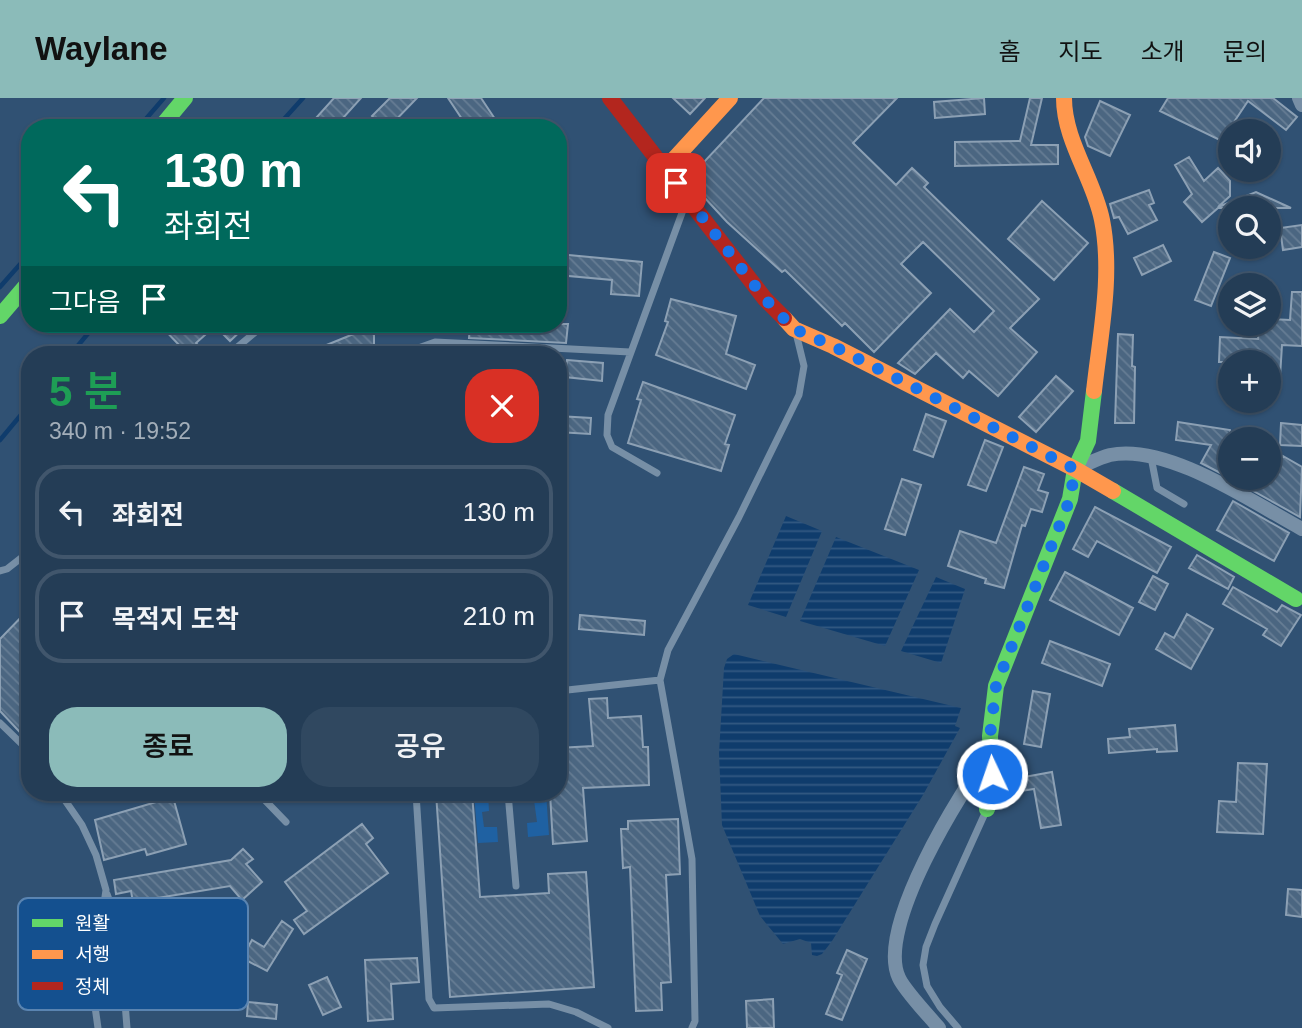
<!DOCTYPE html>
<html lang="ko">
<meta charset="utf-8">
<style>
body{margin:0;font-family:Arial,"Noto Sans KR",sans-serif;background:#304860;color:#f1f3f6;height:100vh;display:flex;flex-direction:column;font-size:26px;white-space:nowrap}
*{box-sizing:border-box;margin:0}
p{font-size:23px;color:#a3aeb9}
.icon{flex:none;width:38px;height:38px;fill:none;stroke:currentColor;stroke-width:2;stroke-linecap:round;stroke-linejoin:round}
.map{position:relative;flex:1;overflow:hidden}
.side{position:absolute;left:21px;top:248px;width:546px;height:455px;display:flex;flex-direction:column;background:#243d56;border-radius:28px;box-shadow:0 2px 5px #0004,0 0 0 2px #41566c}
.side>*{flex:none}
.banner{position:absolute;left:21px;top:21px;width:546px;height:214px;border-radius:28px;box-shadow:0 2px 5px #0004,0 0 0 2px #41566c;background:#00695c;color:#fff;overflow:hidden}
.fabs{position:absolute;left:1218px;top:21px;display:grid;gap:14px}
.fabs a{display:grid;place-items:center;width:63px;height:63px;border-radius:50%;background:#243d56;box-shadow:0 2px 5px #0004,0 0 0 2px #41566c;font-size:35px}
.pin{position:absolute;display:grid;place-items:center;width:60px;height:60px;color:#fff;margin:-30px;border-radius:14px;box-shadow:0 4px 10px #0006}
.me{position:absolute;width:77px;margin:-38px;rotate:357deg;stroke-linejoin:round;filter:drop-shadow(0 0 5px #0008)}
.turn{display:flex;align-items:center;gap:24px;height:147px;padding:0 28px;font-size:32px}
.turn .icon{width:91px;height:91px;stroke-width:2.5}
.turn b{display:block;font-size:49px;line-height:60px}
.then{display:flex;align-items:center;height:66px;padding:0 28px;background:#0003;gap:14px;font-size:26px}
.round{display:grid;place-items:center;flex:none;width:74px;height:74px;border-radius:28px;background:#304860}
.headline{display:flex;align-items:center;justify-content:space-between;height:119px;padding:0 28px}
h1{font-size:42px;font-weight:600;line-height:52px;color:#1e9e55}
.primary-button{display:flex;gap:14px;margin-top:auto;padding:14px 28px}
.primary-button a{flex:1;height:80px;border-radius:28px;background:#8bbbb9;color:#111;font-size:28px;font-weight:600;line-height:80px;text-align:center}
.primary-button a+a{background:#304860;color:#f1f3f6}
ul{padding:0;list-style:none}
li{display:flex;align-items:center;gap:21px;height:94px;margin:0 14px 10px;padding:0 14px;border:4px solid #41566c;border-radius:28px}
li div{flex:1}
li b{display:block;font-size:26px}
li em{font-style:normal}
header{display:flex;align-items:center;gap:42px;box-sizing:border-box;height:98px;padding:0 35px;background:#8bbbb9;color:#111}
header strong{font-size:33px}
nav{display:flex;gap:38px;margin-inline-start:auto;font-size:24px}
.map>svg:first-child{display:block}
.green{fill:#1f61a2}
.water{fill:url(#water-rules)}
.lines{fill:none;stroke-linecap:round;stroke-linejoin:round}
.stream{stroke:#0f3c6c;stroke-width:4.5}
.building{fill:url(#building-back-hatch);stroke:#8ca0b4;stroke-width:2}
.lane{stroke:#778fa6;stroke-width:7}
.street{stroke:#778fa6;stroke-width:14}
.fast{stroke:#63d668;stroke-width:16}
.slow{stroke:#ff974d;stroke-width:16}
.jam{stroke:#b3261e;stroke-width:16}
.route{stroke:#1a73e8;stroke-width:12;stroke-dasharray:0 21.6}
.key{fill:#14508f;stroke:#5a84b1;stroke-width:2}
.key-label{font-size:19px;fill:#fff}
</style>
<header>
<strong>Waylane</strong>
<nav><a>홈</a><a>지도</a><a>소개</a><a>문의</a></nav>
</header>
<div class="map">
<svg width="1302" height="930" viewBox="0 0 1302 930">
<defs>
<pattern id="water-rules" width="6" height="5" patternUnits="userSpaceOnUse" patternTransform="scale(1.75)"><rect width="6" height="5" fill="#0f3c6c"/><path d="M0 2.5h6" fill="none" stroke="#335982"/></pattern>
<pattern id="building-back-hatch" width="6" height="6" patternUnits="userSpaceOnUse" patternTransform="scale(1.75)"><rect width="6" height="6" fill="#4b6681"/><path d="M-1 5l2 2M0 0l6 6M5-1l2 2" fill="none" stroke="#667d94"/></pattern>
</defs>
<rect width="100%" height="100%" fill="#305173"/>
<!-- green -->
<path class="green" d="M474 695H488L489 713 482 714 484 729H497L498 744 478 745Z
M533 695H546L549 737 528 739 527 725 537 724Z"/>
<!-- water -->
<path class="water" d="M786 418 822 433 786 519 748 507Z
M836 439 919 472 885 548 800 523Z
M936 479 965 491 941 565 901 553Z
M734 556 961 610 955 628 960 630 923 697 832 843 822 856 817 858 812 857 811 845 800 841 783 846 760 818 722 727 719 655 724 570 727 561Z"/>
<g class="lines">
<!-- stream -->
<path class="stream" d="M138 30 164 0
M276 30 303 0
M0 189 30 155
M70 257 96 226
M0 342 30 306"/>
</g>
<!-- building -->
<path class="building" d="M334 0H361L334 30H307Z
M390 0H417L388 30H384L372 18Z
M448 0H481L501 30H468Z
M673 0H705L690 16Z
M764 0H897L853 45 896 87 912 70 928 85 924 89 1039 201 1010 230 1037 254 998 298 969 273 963 280 936 255 915 276 898 265 950 211 974 234 994 213 923 144 901 166 931 195 874 254 845 225 842 228 785 172 782 174 727 124 691 85 688 81Z
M984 0 985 16 935 20 934 4Z
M1030 0H1042L1031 47H1058V66L955 68V44L1020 43Z
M1168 0H1273L1297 19 1286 32 1248 3 1230 30V47L1160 13Z
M1100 3 1130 17 1110 58 1088 48 1085 39Z
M1189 59 1204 83 1218 70 1230 83V98L1218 109 1256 94 1291 110H1218L1202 124 1184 104 1192 96 1175 67Z
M1149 92 1154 105 1149 107 1157 122 1128 136 1119 119 1114 120 1110 106Z
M1042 103 1088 145 1054 182 1008 141Z
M1302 127V149L1283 152 1280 130Z
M1163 147 1171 163 1142 177 1134 160Z
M1214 154 1230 160 1211 208 1195 202Z
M558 156 642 164 639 198 611 196 612 182 558 177Z
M1292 194H1302V248L1282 247 1279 295H1269V264H1219L1220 239 1258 241 1259 226H1269V221L1290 222Z
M671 201 736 218 726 256 755 267 746 291 656 257 668 224 665 223Z
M159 226H248L230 243 215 228 196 245 207 257H171L181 249Z
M356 226H374V251H353L339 257H302L356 235Z
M470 226H568L566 245 469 240Z
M1118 236 1133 237 1132 268 1135 269 1134 325H1115Z
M468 252 538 255V257H467Z
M567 262 603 265 602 283 565 279Z
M1056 278 1073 293 1036 334 1019 319Z
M643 284 735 317 725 346 729 347 721 373 628 345 641 302 637 301Z
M926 316 946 323 933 359 914 352Z
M558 318 591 320 590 336 558 334Z
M1178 324 1230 332V380L1201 365 1211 347 1176 342Z
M1281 325 1302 327V348L1280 347Z
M985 342 1003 349 986 393 968 387Z
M1283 358 1302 369 1300 419 1230 380H1271Z
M1024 369 1044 376 1038 392 1048 395 1042 414 1031 411 1025 428 1022 427 1004 490 985 485 986 481 948 468 960 433 996 445Z
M902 381 921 387 905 437 885 431Z
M1233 403 1289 435 1274 463 1217 432Z
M1095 409 1171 449 1157 475 1097 443 1088 459 1073 451Z
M1197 457 1234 479 1228 491 1189 470Z
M1065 474 1133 510 1119 537 1050 502Z
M1153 478 1168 486 1155 512 1139 504Z
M1233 489 1277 514 1282 507 1301 517 1281 548 1263 537 1267 531 1223 506Z
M30 510V645L0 613V541Z
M1187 516 1213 531 1191 571 1156 551 1165 535 1174 540Z
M580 517 645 523 644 537 579 531Z
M1050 543 1110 566 1102 588 1042 565Z
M1033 593 1050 596 1041 649 1024 646Z
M607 600 608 620 641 618 643 649H648L649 687 583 690 587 743 553 746 550 695H558V650L593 648 589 601Z
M1175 627 1177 653 1157 654V651L1109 655 1108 641 1130 639 1129 631Z
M1238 665 1267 666 1263 736 1217 734 1219 703 1236 704Z
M1052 674 1061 727 1041 730 1034 691 1015 694 1013 681Z
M436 695H472L480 799 549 795 548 776 586 774 594 889 450 899Z
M173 699 186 746 147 757 145 751 104 762 95 722Z
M678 721 680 776 666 777 671 884 661 885 662 912 636 913 630 769 623 770 621 731H628V723Z
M362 726 373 740 366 746 388 775 304 836 294 822 307 813 285 784Z
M243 751 253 761 246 766 262 784 242 802 230 788 133 804 131 793 116 796 114 782 231 762Z
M1288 791 1302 792V819L1286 817Z
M282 823 293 831 267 873 242 860 252 842 264 849Z
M847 852 867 861 842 922 826 916 842 877 837 875Z
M417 860 419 884 391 886 393 921 368 923 365 862Z
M327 879 341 909 323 917 309 887Z
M773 901 774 930H747L746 903Z
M248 904 277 907 276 921 247 918Z"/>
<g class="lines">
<!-- lane -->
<path class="lane" d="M228 257 265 226
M416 257 421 249 435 244 630 254
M1151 359 1157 390 1184 406
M657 375 612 349 607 337 608 317 686 104
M0 473 7 471 30 453
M660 582 692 761 695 923 692 930
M558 593 660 582 668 552 739 419 799 297 804 268 796 235
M0 625 30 654
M60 695 82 727 96 757 106 792 92 887 98 930
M258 695 286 724
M416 695 429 901 434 910 549 906 576 914 608 930
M508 695 516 788
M107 796 119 828 127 930
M125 895 180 908
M958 930 940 909 927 888 923 867 926 849 935 826 986 713"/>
<!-- street -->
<path class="street" d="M1299 0 1302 7
M1075 371C1086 367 1098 360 1110 357 1167 345 1252 404 1302 431
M939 930C928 917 905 893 899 880 875 830 961 693 992 651"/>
<!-- fast -->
<path class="fast" d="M160 30 185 0
M0 218 30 183
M1113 393 1296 501
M987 711 992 693 990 638 996 588 1070 401 1075 371 1088 343 1094 293"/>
<!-- slow -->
<path class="slow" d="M1064 0C1064 43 1094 81 1102 122 1113 177 1100 238 1094 293
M666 70 730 0
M784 220 794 231 833 248 1075 371 1113 393"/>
<!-- jam -->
<path class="jam" d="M610 0 765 201 784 220"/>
</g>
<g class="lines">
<!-- route -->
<path class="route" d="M676 85 765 201 794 231 833 248 1075 371 1070 401 996 588 990 638 992 676"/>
</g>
<!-- legend -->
<rect x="18" y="800" width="230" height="112" rx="10" class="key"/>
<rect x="32" y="821" width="31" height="8" fill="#63d668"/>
<rect x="32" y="852" width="31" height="9" fill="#ff974d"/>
<rect x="32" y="884" width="31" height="8" fill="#b3261e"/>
<g class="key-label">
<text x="75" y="832">원활</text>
<text x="75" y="863">서행</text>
<text x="75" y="895">정체</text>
</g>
</svg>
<div class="fabs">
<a><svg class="icon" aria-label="sound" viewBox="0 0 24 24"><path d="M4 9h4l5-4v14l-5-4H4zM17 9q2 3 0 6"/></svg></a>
<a><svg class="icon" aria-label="search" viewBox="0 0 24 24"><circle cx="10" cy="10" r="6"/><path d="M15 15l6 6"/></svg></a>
<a><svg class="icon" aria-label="layers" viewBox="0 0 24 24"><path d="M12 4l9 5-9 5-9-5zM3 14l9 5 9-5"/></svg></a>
<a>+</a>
<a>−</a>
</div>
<div class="pin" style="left:676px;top:85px;background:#d93025"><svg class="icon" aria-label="arrive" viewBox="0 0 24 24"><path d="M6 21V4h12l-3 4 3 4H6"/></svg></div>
<svg class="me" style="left:992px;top:676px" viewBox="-20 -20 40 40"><circle r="17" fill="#1a73e8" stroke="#fff" stroke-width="3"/><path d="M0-11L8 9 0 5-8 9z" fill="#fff"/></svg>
<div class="banner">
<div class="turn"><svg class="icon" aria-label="left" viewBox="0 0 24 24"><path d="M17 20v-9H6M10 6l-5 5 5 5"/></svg><div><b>130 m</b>좌회전</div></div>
<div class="then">그다음<svg class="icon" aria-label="arrive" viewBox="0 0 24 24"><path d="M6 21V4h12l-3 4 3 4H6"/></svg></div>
</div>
<section class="side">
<div class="headline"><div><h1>5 분</h1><p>340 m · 19:52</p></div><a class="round" style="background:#d93025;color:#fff"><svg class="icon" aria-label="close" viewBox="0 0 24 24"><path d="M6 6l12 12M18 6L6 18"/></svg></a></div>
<ul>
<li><svg class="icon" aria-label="left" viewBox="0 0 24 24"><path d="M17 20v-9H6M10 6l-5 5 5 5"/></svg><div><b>좌회전</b></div><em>130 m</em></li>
<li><svg class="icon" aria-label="arrive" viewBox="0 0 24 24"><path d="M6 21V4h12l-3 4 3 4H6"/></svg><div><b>목적지 도착</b></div><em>210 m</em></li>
</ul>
<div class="primary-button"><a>종료</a><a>공유</a></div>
</section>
</div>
